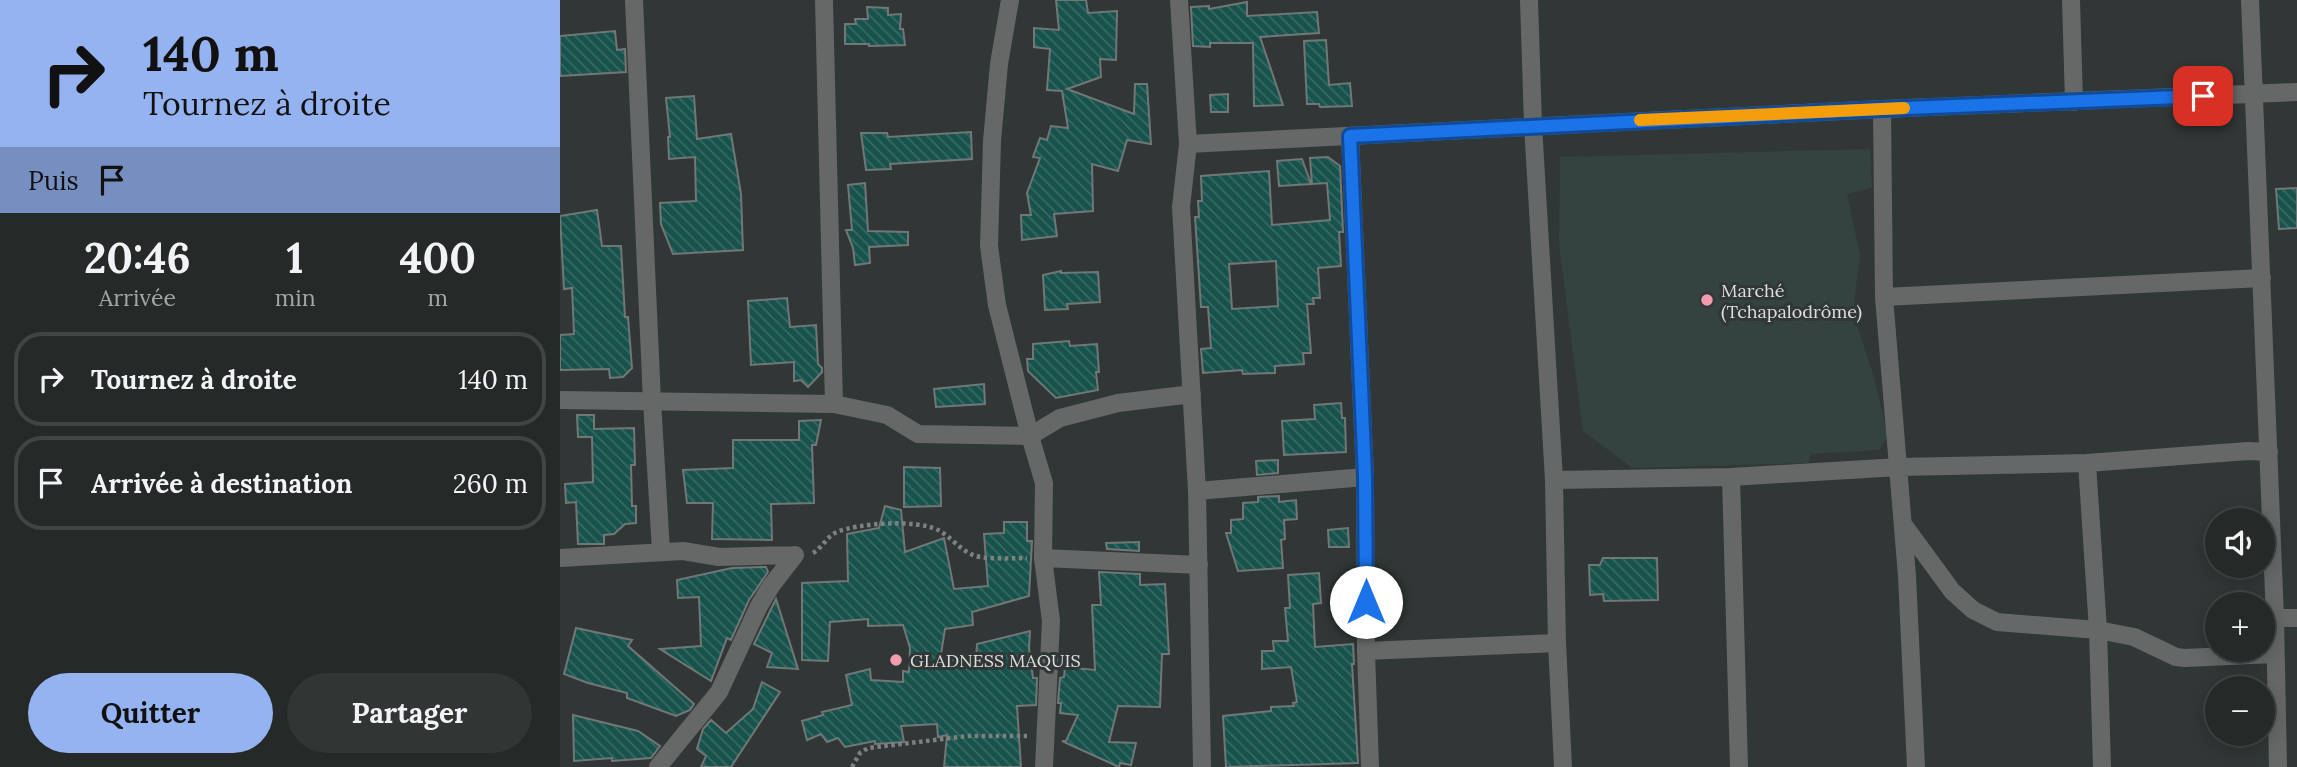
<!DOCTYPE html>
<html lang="fr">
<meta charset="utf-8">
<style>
body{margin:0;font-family:Lora,serif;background:#313534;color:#f1f3f6;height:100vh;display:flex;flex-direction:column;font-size:26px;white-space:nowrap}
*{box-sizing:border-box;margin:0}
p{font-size:23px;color:#a3a6a8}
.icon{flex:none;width:38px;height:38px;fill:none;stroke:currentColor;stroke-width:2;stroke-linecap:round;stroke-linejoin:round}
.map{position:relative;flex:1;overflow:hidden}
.side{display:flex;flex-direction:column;background:#252928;width:560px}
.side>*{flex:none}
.top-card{background:#95b2f1;color:#111;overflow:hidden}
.tools{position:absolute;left:1645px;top:508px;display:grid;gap:14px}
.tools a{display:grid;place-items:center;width:70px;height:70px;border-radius:50%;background:#252928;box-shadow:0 4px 18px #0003,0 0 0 2px #424545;font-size:35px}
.pin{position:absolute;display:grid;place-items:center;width:60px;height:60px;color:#fff;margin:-30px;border-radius:14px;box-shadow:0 4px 10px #0006}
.me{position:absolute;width:77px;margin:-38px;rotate:0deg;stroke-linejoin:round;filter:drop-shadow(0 0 5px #0008)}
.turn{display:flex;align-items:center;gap:24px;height:147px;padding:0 28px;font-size:32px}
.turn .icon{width:91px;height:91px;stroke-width:2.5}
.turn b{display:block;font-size:49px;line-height:60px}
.then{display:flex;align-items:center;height:66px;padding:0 28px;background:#0003;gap:14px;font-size:26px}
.eta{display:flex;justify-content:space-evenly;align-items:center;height:119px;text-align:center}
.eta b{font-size:42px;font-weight:800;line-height:49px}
.cta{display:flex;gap:14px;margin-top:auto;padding:14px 28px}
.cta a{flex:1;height:80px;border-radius:42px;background:#95b2f1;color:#111;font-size:28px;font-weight:800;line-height:80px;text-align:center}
.cta a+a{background:#313534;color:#f1f3f6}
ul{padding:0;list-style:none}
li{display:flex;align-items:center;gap:21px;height:94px;margin:0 14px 10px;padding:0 14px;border:4px solid #424545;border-radius:28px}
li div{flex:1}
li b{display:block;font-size:26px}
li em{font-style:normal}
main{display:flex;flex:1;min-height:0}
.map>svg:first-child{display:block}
.built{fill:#344240}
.building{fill:url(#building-back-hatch);stroke:#717776;stroke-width:2;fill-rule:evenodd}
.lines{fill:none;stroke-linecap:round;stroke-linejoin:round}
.path{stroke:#7d8281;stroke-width:4.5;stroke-dasharray:3.5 3.5;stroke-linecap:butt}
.street{stroke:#656867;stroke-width:18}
.route-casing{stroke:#114b97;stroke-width:18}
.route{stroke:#1a73e8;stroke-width:12}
.slow{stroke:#f59e0b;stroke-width:12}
.poi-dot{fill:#f29aae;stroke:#313736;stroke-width:2.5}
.labels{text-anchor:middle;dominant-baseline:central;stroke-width:6;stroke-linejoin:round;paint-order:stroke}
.poi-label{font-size:18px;fill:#dbdfde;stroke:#313736;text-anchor:start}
</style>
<main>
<section class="side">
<div class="top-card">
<div class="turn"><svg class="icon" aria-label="right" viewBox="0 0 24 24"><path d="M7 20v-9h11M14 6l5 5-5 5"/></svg><div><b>140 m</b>Tournez à droite</div></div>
<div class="then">Puis<svg class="icon" aria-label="arrive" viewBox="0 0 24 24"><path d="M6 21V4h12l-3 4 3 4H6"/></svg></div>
</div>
<div class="eta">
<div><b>20:46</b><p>Arrivée</p></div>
<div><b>1</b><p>min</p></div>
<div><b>400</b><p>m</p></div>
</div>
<ul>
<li><svg class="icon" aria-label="right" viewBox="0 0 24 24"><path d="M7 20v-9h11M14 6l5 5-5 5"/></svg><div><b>Tournez à droite</b></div><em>140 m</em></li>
<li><svg class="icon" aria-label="arrive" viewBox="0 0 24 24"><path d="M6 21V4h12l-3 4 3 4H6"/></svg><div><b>Arrivée à destination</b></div><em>260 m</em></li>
</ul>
<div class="cta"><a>Quitter</a><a>Partager</a></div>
</section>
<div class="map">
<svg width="1737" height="767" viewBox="0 0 1737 767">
<defs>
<pattern id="building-back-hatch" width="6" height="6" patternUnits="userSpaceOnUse" patternTransform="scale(1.75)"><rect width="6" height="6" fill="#17524c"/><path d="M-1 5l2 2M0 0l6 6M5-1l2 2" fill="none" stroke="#386a65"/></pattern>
</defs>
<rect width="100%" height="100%" fill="#313736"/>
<!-- built -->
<path class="built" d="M1310 149 1312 188 1287 194 1300 255 1293 313 1313 374 1328 436 1319 450 1251 454 1249 463 1072 468 1023 431 999 244 1000 157Z"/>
<!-- building -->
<path class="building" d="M496 0H526L528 13 557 11 556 60 540 59 541 77 507 89 574 114 575 84H587L591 144 567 140 558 171 532 164 533 211 494 214 497 236 462 240 461 215H471L467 193 480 158 473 157 480 138 487 140 491 126 508 128 502 91 487 90 490 49 474 47V28L499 30Z
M687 2V16L757 12 759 33 700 37 723 105 694 106 693 43H650V47L633 46 631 7 649 6V9Z
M307 7 328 8V15L341 14 340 29H343L345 45 309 46V44H285V24H296L295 19H308Z
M55 31 57 50 65 49 66 72 0 76V36Z
M766 40 769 85 790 83 792 106 760 107 759 104H747L744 41Z
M668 94V112H651L650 95Z
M134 96 137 139 171 134 181 194 183 250 113 254 101 224 100 203 136 201 135 157 109 159 108 137H110L106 98Z
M411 132 412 159 330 164 331 169 306 170 301 133H327L328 137Z
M768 157 780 166 783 232H779L781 266 758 268 760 298H753L754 304H747L751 353H743L744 364 715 366V373L683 374 682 370 643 373 641 349 651 348 648 307H641L635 217H639L638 201H642L641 176 709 171 712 225 770 220 767 183 752 184 750 158ZM716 261 718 306 672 309 669 264Z
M742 159 751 184 719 186 717 161Z
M305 183 308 231 348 232V245L309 247 310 263 295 265 293 248 286 230H292L288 185Z
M1737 188V228L1719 229 1716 189Z
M37 210 42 246H61L65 317H68L72 368 63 377 50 378 49 369 0 370V335L14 334 12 288 4 289 0 216Z
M501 271V273L538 272 540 302 507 304 508 309 485 310 483 275Z
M227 298 230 327 256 325 258 364 262 368V372L248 387 241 380 234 381V362L191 365 188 301Z
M509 341 510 346 537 344 539 372H536L538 390 496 398 468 371 467 359H473V344Z
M424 384 425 404 376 407 374 389Z
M781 403 782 418H785L786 452 724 455 722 421 755 419 754 405Z
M17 415H34V429L74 428 75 465H71L72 506H76V523L65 524 54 534 44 535V544H18L16 502 6 503 5 484 33 482 32 437H18Z
M261 420 256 445H252L254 503 211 504 212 540 152 539 153 503H127L123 470 173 468V440H239V421Z
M718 460V473L697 475 696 461Z
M344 467 380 468 381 506 344 507Z
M719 496V502L736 500 737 519 724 520 725 539 721 540 723 568 678 571 666 533H671V520L683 519V503L698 502V497Z
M325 506 341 510 345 552 384 538 394 589 428 586 424 534 444 533V522H467V541H472L469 596 412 612 413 625 385 629 380 660H416L417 644 470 631 469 648 473 678H477L476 705 457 706 461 767H384L387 735 378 737 377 724 341 726 344 742 315 744V741L285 747 278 738 267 742 261 734 247 740 242 721 263 715 262 712 292 705 286 675 310 669 311 680 343 682V671L349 672 350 648 343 625 308 626V619L270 622 268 661 242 660V583L288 581 287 534 319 528Z
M788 528 789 547H769L768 530Z
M579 542V551L547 549 546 543Z
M1043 558H1097L1098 600 1044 601 1043 594 1030 595 1029 565H1040Z
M206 567 208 572 189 600 171 640 167 638 151 681 100 649 141 646 139 597 118 598 117 580 172 568Z
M539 572 580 574V585L605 584 609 654H602L600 707 558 706 549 742 576 743 571 765 560 763 559 767 502 741H506L518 715 500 713 501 703H498L500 678 504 677 505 667 535 670 532 605H541Z
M759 573 761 603 753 604 755 647 793 644 794 664H792L798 763 666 767 663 716 711 711V707L734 706 733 703 737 702 731 667 702 669V651H714L713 641H728L725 608H730L728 575Z
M216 599 238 669 207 667 212 653 194 644Z
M16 628 72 640 68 646 134 704 130 710 116 716 67 698V693L28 683 4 674Z
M202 682 220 692 171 767H141L146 756 137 749 143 729 151 720 166 733 193 709Z
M13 715 78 731 100 746 91 758 52 761V758L14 761Z"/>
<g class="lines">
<!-- path -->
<path class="path" d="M253 553C262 548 267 536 277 532 299 523 356 519 378 530 390 536 400 550 413 555 425 560 453 558 467 558
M292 767 300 753 308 748 408 736H467"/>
<!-- street -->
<path class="street" d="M74 0 92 401 101 551
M264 0 274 404
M450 0 439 64 432 141 429 246 437 305 470 436 484 483 483 558 491 621 484 767
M619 0 628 144 621 207 637 491 642 767
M969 0 973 125 994 480 997 643 1003 767
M1511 0 1514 102
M1690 0 1715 618 1718 767
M1322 109 1324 297 1347 576 1356 767
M790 136 805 477 806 651 810 767
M628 144 1322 109 1737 92
M1324 297 1702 278
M0 400 274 404 327 415 358 434 470 436 500 418 558 403 632 394
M1527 463 1538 630 1542 767
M1171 477 1179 767
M994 480 1171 477 1339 467 1527 463 1688 451 1709 452
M637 491 805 477
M1343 524 1392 591 1413 610 1437 622 1538 630 1574 637 1616 657 1625 658 1714 654
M0 558 123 551 159 557 235 555
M483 558 639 565
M1715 618H1737
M806 651 997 643
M98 767 159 692 199 606 211 586 235 555"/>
</g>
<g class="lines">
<defs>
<path id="route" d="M806 602 805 477 790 136 1322 109 1643 96"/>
</defs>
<!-- route casing -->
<use href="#route" class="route-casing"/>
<!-- route -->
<use href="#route" class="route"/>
<!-- slow -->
<path class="slow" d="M1080 120 1344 108"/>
</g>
<!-- markers -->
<g class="poi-dot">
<circle cx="1147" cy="300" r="7"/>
<circle cx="336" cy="660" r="7"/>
</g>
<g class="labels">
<!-- poi labels -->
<g class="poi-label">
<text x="1161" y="290">Marché<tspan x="1161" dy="21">(Tchapalodrôme)</tspan></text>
<text x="350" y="660">GLADNESS MAQUIS</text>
</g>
</g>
</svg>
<div class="tools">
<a><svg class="icon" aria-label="sound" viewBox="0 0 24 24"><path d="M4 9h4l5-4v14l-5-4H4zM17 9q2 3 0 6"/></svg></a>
<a>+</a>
<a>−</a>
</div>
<div class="pin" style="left:1643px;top:96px;background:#d93025"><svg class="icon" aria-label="arrive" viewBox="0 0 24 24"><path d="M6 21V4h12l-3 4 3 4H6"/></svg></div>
<svg class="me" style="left:806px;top:602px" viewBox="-20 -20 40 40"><circle r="19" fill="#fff"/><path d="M0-13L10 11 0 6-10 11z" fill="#1a73e8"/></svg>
</div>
</main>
